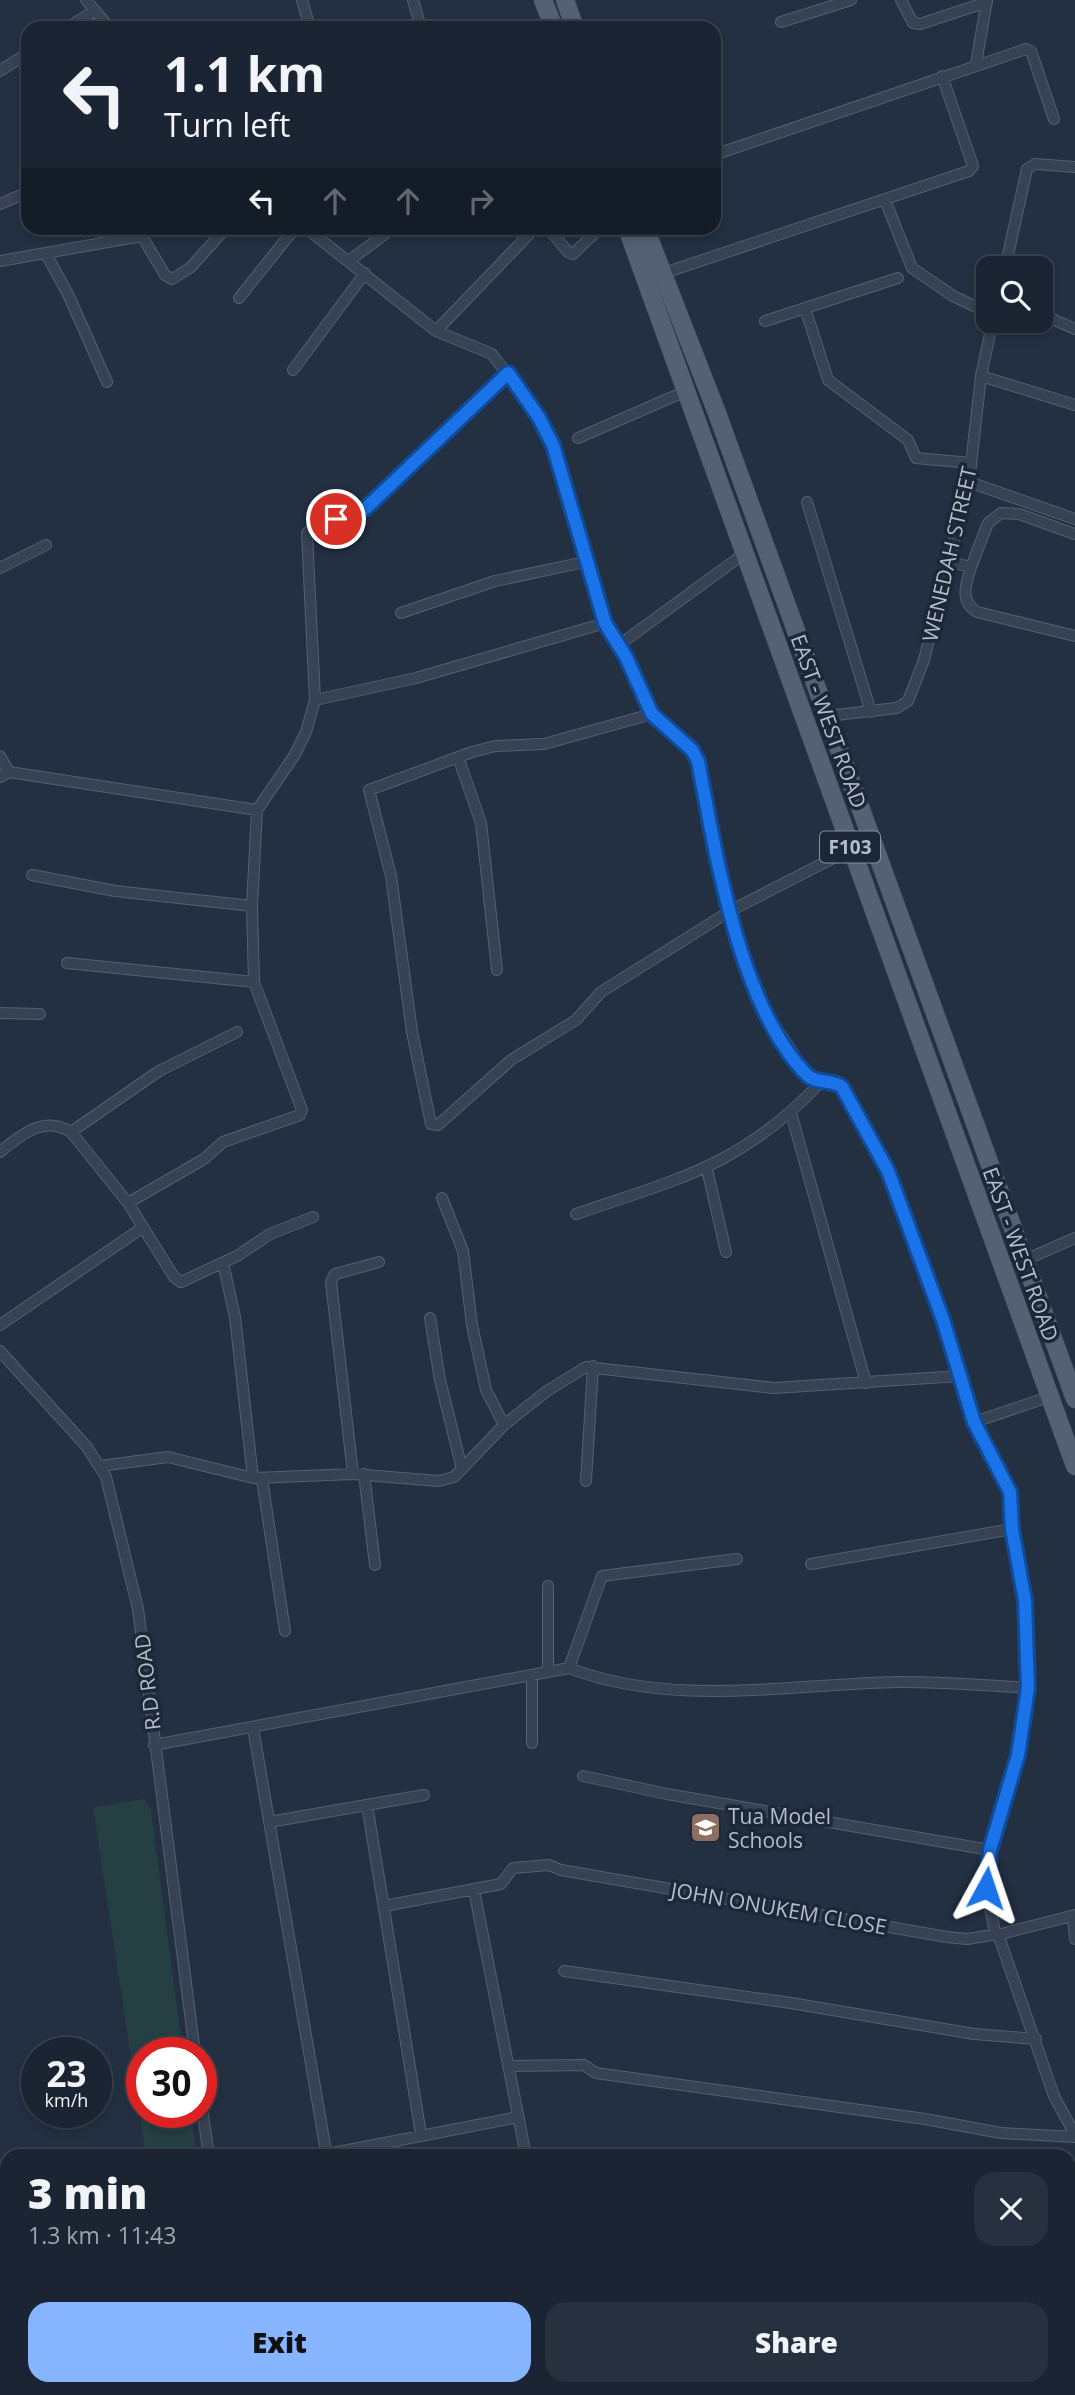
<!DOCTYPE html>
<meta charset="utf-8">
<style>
body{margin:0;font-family:"Open Sans",sans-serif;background:#27303e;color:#f1f3f6;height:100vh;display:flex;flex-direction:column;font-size:26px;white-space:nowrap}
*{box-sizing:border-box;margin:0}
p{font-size:23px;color:#9fa4ac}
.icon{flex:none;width:38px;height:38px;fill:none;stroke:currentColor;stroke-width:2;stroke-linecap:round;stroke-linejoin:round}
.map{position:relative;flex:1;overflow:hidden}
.side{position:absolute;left:0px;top:2149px;width:1076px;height:247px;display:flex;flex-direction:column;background:#1a2432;border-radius:21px 21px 0 0;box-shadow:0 4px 10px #0003,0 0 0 2px #38414d}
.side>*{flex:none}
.hud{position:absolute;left:21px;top:21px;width:700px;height:214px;border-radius:21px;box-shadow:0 4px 10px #0003,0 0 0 2px #38414d;background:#1a2432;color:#f1f3f6;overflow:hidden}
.tools{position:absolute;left:976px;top:256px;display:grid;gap:14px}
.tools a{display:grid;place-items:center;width:77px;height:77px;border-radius:14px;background:#1a2432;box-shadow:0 4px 10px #0003,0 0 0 2px #38414d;font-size:35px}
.speed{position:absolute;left:21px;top:2037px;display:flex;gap:14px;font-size:35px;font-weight:700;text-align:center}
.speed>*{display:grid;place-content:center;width:91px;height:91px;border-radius:50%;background:#1a2432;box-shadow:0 4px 10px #0003,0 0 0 2px #38414d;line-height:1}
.speed small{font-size:18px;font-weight:400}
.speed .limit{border:10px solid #d22;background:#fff;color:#111}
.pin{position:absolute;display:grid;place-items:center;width:60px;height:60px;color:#fff;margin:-30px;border:4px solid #fff;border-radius:50%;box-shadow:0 2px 7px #0007}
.me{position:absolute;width:77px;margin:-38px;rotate:5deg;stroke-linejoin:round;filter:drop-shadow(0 0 5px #0008)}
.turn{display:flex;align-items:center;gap:24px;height:147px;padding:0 28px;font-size:32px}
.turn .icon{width:91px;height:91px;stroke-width:2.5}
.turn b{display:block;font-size:49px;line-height:60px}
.lanes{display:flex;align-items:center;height:66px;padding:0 28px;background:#0003;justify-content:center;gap:35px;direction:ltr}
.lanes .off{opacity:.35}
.round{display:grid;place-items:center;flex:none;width:74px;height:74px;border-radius:21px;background:#27303e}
.summary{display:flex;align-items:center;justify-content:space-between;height:119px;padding:0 28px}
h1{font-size:42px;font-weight:800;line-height:52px}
.button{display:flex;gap:14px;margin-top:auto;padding:14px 28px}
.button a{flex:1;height:80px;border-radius:21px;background:#86b4ff;color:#111;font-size:28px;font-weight:800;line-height:80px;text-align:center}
.button a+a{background:#27303e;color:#f1f3f6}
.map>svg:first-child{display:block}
.green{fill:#253f43}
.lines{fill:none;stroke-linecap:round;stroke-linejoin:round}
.minor-casing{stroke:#55606f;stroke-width:12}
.primary-casing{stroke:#414b5b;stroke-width:19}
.minor{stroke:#374252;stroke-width:10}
.primary{stroke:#556172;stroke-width:18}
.route-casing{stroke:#114b97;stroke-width:18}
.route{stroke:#1a73e8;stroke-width:12}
.labels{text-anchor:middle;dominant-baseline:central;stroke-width:7;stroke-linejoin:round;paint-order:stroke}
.shield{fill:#1c2737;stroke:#86909f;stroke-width:2}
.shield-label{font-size:19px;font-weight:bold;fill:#b4bdcc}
.street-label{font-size:21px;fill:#b4bdcc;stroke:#1c2737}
.poi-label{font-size:21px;fill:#b4bdcc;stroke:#1c2737;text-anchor:start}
</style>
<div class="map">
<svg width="1075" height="2395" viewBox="0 0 1075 2395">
<rect width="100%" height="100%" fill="#233042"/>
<!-- green -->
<path class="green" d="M144 1799 151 1810 183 2053H142V2112H191L196 2156H146L93 1807Z
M7 2308V2389H237L238 2395H0V2309Z"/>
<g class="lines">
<defs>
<path id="minor" d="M86 0 110 28
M302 0 310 28
M413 0 421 28
M901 0 913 23 920 24 987 2
M781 22 851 0
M67 28 94 11
M976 64 987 0
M0 71 28 53
M714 155 1026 49 1031 51 1054 119
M885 200 912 268 953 296 989 313
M0 204 28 192
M306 228 436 331 492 354 538 416 563 472 585 562 605 623 626 657 652 714 695 754 730 911 760 1003 808 1076 842 1087 889 1171 943 1320 974 1422 1010 1492 1028 1636V1688L1018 1755 986 1867V1888L995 1932 1001 1934 1075 1915
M548 228 568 252 573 254 600 228
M46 254 68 294 107 382
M350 260 393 228
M0 261 142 236 165 275 172 279 190 268 226 228
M1005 268 1027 169 1035 164 1075 167
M661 274 969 171 973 166 942 76
M239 298 295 228
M805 308 828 380 908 440 916 458 971 463
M1041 314 1075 329
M765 321 898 278
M436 331 535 228
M293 370 365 273
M981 376 1075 405
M578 438 686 391
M969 482 1075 519
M807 502 871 712
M949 562 971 567C966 584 959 601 977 612L1075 636
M971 567 988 523 1001 513 1019 514 1075 534
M0 568 46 545
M401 613 495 581 585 562
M619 645 745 553
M315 700 416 678 605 623
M652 714 544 744 495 746 472 752 369 790 391 876 412 1032 431 1124 438 1125 511 1060 576 1020 601 992 730 911 851 849
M827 716 897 708 908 701 924 660 969 482 981 376 993 320
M0 756 9 772
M458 757 481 823 497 970
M0 777 9 772 257 810
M32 875 115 891 252 906
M67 963 254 982
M0 1013 40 1014
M791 1113 866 1383
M71 1132 159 1071 237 1032
M0 1152C22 1134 44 1115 71 1132L128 1203 174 1277 181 1282 237 1256 270 1234 313 1217
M707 1169 726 1252
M442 1198 463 1251 472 1325 486 1390 504 1425
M128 1203 204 1159 223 1142 300 1115 302 1110 254 982 252 906 257 810 294 756 306 732 315 700 307 533 315 526 365 509 508 373
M576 1214C681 1178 743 1165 822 1081
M1025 1260 1075 1238
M223 1263 235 1317 253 1478
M430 1318 440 1380 462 1469
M0 1325 142 1228
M0 1351 87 1447 106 1477 138 1609 195 2053
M974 1422 1049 1397
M100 1466 168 1457 253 1478 353 1474 439 1481 454 1477 504 1425 547 1391 586 1367 774 1388 960 1376
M353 1474 331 1282 335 1274 379 1262
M364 1474 375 1565
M262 1479 285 1631
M586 1481 593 1366
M811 1564 1012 1529
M569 1668 602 1576 737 1559
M548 1672V1586
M253 1728 326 2151 333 2153 518 2117
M532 1743V1676
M154 1745 569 1668C672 1708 791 1684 899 1682 942 1682 985 1685 1028 1688
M583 1776 667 1794 990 1850
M367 1805 421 2134
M269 1822 424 1795
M474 1890 526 2156
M384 1906 501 1884 513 1868 549 1865 561 1870 947 1937 967 1939 998 1934 1054 2096 1075 2135
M1073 1916 1075 1939
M564 1971 791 2003 974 2034 1036 2039
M508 2066 584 2065 596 2073 925 2119 1001 2133 1075 2137
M201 2101 209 2156
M1070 2231 1075 2240
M1069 2366 1075 2380
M247 2389 248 2395
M649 2389 650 2395
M969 2389 971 2395
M301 2390 314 2389"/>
<path id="primary" d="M543 0 554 28
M565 0 575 28
M627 228 1075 1466
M645 228 717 413 1075 1399"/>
</defs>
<!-- minor casing -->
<use href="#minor" class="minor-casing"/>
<!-- primary casing -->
<use href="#primary" class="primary-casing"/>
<!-- minor -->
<use href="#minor" class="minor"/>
<!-- primary -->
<use href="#primary" class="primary"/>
</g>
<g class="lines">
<defs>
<path id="route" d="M336 519 365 509 508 373 538 416 553 445 605 623 626 657 652 714 692 750 698 761C716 854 739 1006 807 1075 816 1084 832 1079 842 1087L888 1171 943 1320 974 1422 1010 1492 1012 1529 1025 1601 1028 1688 1018 1755 990 1850 986 1888"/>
</defs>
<!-- route casing -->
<use href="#route" class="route-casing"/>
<!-- route -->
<use href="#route" class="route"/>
</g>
<!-- icons -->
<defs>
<symbol id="school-square" viewBox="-11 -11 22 22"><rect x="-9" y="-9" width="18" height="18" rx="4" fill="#8d6e63" stroke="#1c2737"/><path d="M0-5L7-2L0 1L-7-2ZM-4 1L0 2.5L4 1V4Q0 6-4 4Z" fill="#fff"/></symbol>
</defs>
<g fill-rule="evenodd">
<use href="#school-square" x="688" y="1810" width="35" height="35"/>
</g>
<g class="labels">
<!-- shield labels -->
<rect class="shield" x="820" y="831.5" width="60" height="31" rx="5"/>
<g class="shield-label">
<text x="850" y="847">F103</text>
</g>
<!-- street labels -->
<g class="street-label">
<text transform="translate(949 554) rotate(-77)">WENEDAH STREET</text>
<text transform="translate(829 721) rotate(70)">EAST - WEST ROAD</text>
<text transform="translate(1021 1254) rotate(70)">EAST - WEST ROAD</text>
<text transform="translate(147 1682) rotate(-97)">R.D ROAD</text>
<text transform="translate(779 1908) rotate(10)">JOHN ONUKEM CLOSE</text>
</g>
<!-- poi labels -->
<g class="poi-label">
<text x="728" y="1816">Tua Model<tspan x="728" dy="24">Schools</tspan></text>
</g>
</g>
</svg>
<div class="tools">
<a><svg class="icon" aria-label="search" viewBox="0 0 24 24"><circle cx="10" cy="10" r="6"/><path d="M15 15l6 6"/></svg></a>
</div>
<div class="speed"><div>23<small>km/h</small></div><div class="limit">30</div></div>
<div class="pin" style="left:336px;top:519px;background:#d93025"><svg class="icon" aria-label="arrive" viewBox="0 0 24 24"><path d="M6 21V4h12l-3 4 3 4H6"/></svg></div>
<svg class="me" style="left:986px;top:1888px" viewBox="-20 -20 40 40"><path d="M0-17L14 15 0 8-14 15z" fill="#1a73e8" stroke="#fff" stroke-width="4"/></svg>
<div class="hud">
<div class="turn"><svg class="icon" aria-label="left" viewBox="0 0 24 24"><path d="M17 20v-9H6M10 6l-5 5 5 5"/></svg><div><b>1.1 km</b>Turn left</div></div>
<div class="lanes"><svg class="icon" aria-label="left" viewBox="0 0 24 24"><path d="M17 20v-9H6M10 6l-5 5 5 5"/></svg><svg class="icon off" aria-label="ahead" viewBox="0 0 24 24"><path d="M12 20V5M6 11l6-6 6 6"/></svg><svg class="icon off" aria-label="ahead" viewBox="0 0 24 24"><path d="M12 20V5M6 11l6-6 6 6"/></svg><svg class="icon off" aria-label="right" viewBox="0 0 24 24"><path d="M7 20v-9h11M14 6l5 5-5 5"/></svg></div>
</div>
<section class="side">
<div class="summary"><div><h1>3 min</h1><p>1.3 km · 11:43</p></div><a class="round"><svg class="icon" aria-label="close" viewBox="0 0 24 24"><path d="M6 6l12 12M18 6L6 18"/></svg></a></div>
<div class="button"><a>Exit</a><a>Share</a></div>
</section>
</div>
